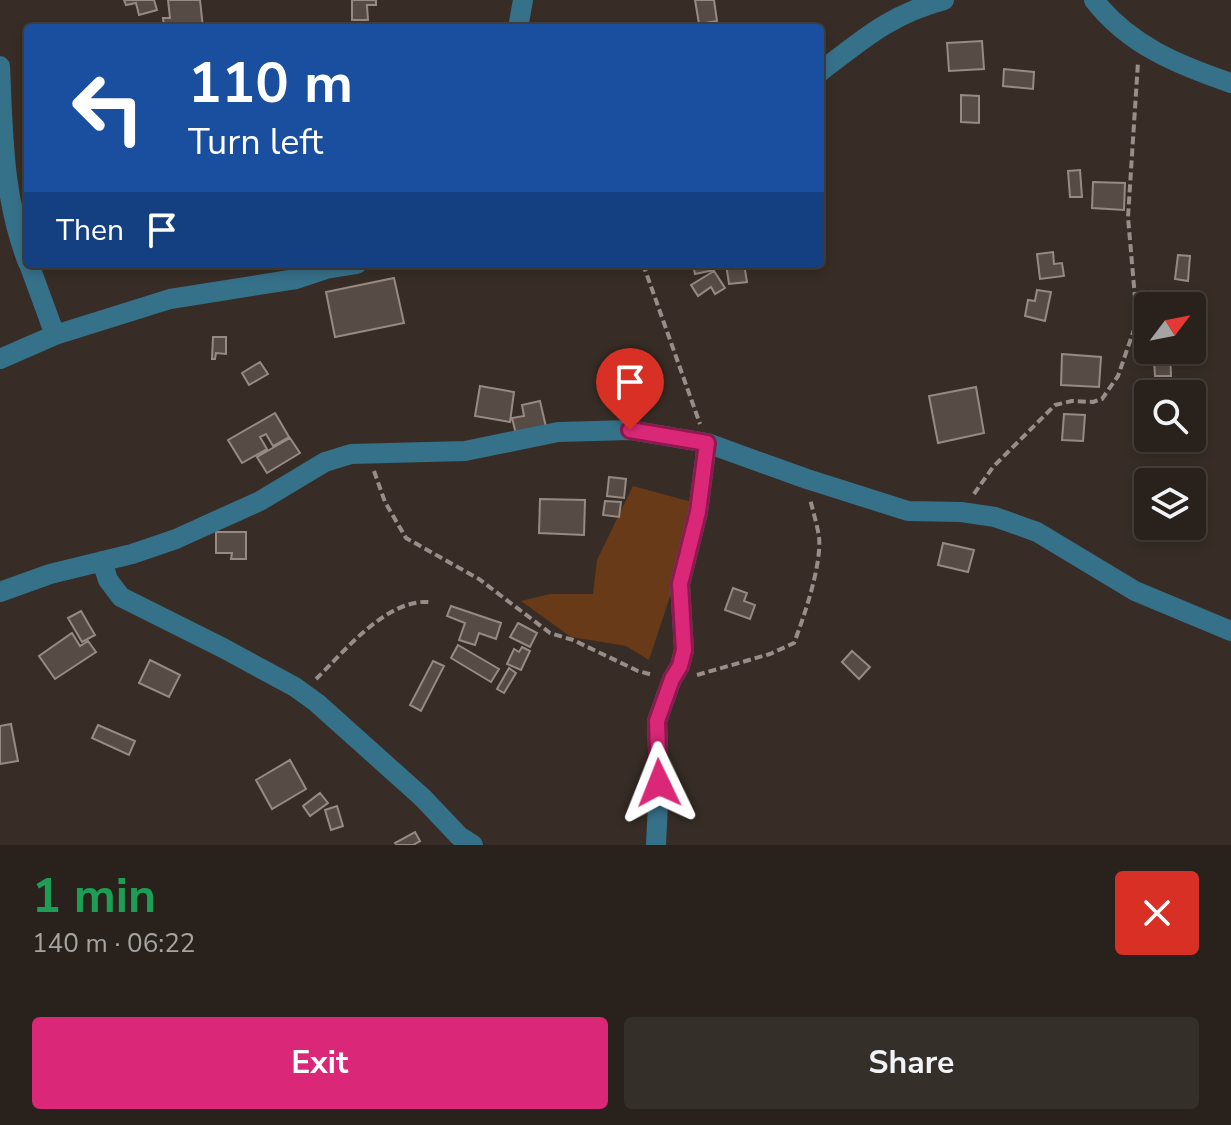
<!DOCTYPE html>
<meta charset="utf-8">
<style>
body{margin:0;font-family:"Nunito Sans",sans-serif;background:#352f29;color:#f1f3f6;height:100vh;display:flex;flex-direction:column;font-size:30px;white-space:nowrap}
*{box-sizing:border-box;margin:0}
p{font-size:26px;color:#a5a4a3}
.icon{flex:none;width:44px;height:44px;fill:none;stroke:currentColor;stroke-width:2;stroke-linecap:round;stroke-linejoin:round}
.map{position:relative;height:845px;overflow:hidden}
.drawer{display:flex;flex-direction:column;background:#29221c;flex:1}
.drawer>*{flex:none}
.top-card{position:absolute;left:24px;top:24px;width:800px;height:244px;border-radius:8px;box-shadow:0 4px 12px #0003,0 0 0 2px #453f3b;background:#1a4fa0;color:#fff;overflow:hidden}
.needle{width:52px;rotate:58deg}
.buttons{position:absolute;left:1134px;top:292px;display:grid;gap:16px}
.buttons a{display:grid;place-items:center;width:72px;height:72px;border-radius:8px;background:#29221c;box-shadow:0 4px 12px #0003,0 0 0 2px #453f3b;font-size:40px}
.pin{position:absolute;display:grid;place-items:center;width:68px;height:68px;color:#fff;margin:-82px -34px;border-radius:50% 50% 50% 0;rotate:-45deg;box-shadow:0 0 8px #0007}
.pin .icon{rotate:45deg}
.me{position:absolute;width:88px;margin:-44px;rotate:358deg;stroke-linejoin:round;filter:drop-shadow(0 0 6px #0008)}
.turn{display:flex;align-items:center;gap:28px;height:168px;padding:0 32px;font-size:36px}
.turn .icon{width:104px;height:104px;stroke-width:2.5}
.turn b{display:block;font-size:56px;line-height:68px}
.then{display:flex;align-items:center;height:76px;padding:0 32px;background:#0003;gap:16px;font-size:30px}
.round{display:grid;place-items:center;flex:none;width:84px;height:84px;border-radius:8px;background:#352f29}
.headline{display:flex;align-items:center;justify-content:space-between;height:136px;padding:0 32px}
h1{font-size:48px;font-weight:700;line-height:60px;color:#1e9e55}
.primary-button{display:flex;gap:16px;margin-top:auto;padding:16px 32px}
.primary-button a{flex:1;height:92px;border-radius:8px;background:#db2777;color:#fff;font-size:32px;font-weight:700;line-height:92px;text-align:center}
.primary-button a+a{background:#352f29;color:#f1f3f6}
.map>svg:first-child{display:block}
.green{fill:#683a18}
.building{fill:#574c45;stroke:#978a83;stroke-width:2}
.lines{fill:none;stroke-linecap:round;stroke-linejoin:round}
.path{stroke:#978e89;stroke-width:4;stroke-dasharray:8 4;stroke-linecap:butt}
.street{stroke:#36718a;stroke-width:20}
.route-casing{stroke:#8e194d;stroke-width:20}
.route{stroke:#db2777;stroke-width:14}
</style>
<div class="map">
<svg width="1231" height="845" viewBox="0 0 1231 845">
<rect width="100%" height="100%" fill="#372d26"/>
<!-- green -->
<path class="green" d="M633 486 692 502 696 518 649 660 626 646 571 637 521 601 550 594H593L597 560Z"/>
<!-- building -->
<path class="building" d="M124 0H154L157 10 139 15 136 3 126 5Z
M168 0H200L203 28H164L163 18H170Z
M352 0H376V5H367L368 20H352Z
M695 0H714L717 21 699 24Z
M982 41 984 69 949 71 947 43Z
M1004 69 1034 72 1033 89 1003 86Z
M961 95 979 96V123L961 122Z
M1080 170 1082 197H1070L1068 171Z
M1093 182 1125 183 1124 210 1092 208Z
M1053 252 1054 264 1062 263 1064 276 1040 279 1037 254Z
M1178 255 1190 256 1188 281 1175 279Z
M693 264H713L714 270 695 274Z
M726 264H744L747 282 729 284Z
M714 271 725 288 715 294 711 287 698 296 691 285Z
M394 278 404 323 335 337 326 292Z
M1037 290 1051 292 1045 321 1025 316 1028 300 1035 301Z
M1152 291 1172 295 1170 306 1150 302Z
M213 337H226V354L216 353 215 359H212Z
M1145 348 1170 350 1171 376H1155L1154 360H1145Z
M1062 354 1101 357 1099 387 1061 385Z
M260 362 268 374 249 385 242 373Z
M480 386 514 392 510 422 475 416Z
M976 387 984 433 938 443 929 396Z
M540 401 546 427 516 434 512 418 524 416 522 405Z
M275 413 289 437 273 446 266 434 260 437 267 449 242 463 228 440Z
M1064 414 1085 415 1083 441 1062 440Z
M290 438 300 453 267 473 257 457Z
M609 477 626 479 624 498 607 496Z
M540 499 585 500 584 535 539 533Z
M605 501 621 502 619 517 603 515Z
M216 532H246V559H231L232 553H216Z
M943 543 974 550 968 572 938 565Z
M733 588 747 593 744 601 755 605 750 619 725 610Z
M451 606 501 623 496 639 479 633 475 645 459 640 465 623 447 616Z
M81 611 95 635 82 642 68 618Z
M518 623 537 633 530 647 510 637Z
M72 633 80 646 88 641 96 652 55 679 39 656Z
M458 645 499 669 491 682 451 658Z
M522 647 530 651 521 670 507 664 514 649 519 652Z
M852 651 870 667 859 679 842 662Z
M150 660 180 675 169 697 139 683Z
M433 661 444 666 421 711 410 705Z
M509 668 516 673 504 693 497 689Z
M11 724 18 761 0 764V726Z
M98 725 135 741 129 755 92 738Z
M290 760 306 789 272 809 256 780Z
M320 793 328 803 310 816 303 806Z
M337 806 343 826 331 830 325 810Z
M415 832 420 841 413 845H397L395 843Z"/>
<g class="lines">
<!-- path -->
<path class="path" d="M643 264 700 424
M374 471 385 502 406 538 479 579 550 633 573 640 638 671 653 675
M974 494 993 467 1055 405 1072 401 1093 402 1102 399 1118 376 1137 321 1128 217 1138 62
M697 675 770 654 794 643C804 617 822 564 819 537 817 524 813 511 810 499
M316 679C344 652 386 599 429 602"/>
<!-- street -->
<path class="street" d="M1094 0C1129 45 1178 65 1231 83
M518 28 523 0
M0 66C3 135 3 198 28 263
M820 72C863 39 891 14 944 0
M29 264 55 335
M0 359 55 335 170 299 296 279 326 269 357 264
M102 561 108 580 121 597 223 648 295 687 317 703 423 798 459 836 473 845
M0 592 50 574 132 554 176 539 260 501 325 462 351 454 465 451 558 432 630 430 707 443 807 479 908 511 961 512 995 517 1037 532 1135 591 1231 631
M656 845 659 783 657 721 672 679 680 666 684 650 680 584 698 512 707 443"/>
</g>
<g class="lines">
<defs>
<path id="route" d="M630 430 707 443 698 512 680 584 684 650 680 666 672 679 657 721 659 783"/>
</defs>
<!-- route casing -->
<use href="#route" class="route-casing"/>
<!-- route -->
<use href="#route" class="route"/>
</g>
</svg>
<div class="buttons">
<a><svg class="needle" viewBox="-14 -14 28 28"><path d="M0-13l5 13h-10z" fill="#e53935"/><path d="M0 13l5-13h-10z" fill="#a5a4a3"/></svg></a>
<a><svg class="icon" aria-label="search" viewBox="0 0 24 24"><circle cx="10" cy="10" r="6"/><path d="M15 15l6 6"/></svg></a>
<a><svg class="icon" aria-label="layers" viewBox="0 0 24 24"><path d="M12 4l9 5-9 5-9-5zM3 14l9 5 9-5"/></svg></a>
</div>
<div class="pin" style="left:630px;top:430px;background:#d93025"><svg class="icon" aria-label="arrive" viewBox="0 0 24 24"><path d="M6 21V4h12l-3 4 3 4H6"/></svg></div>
<svg class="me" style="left:659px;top:783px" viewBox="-20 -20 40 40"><path d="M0-17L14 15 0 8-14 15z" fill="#db2777" stroke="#fff" stroke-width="4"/></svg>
<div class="top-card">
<div class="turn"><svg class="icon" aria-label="left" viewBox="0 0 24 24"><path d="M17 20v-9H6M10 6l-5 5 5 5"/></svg><div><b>110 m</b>Turn left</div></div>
<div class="then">Then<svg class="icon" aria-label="arrive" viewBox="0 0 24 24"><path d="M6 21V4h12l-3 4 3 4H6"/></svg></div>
</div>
</div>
<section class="drawer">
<div class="headline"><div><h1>1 min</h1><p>140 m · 06:22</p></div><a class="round" style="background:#d93025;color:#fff"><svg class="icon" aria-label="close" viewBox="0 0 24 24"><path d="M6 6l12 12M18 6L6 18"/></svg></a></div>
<div class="primary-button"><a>Exit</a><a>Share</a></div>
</section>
